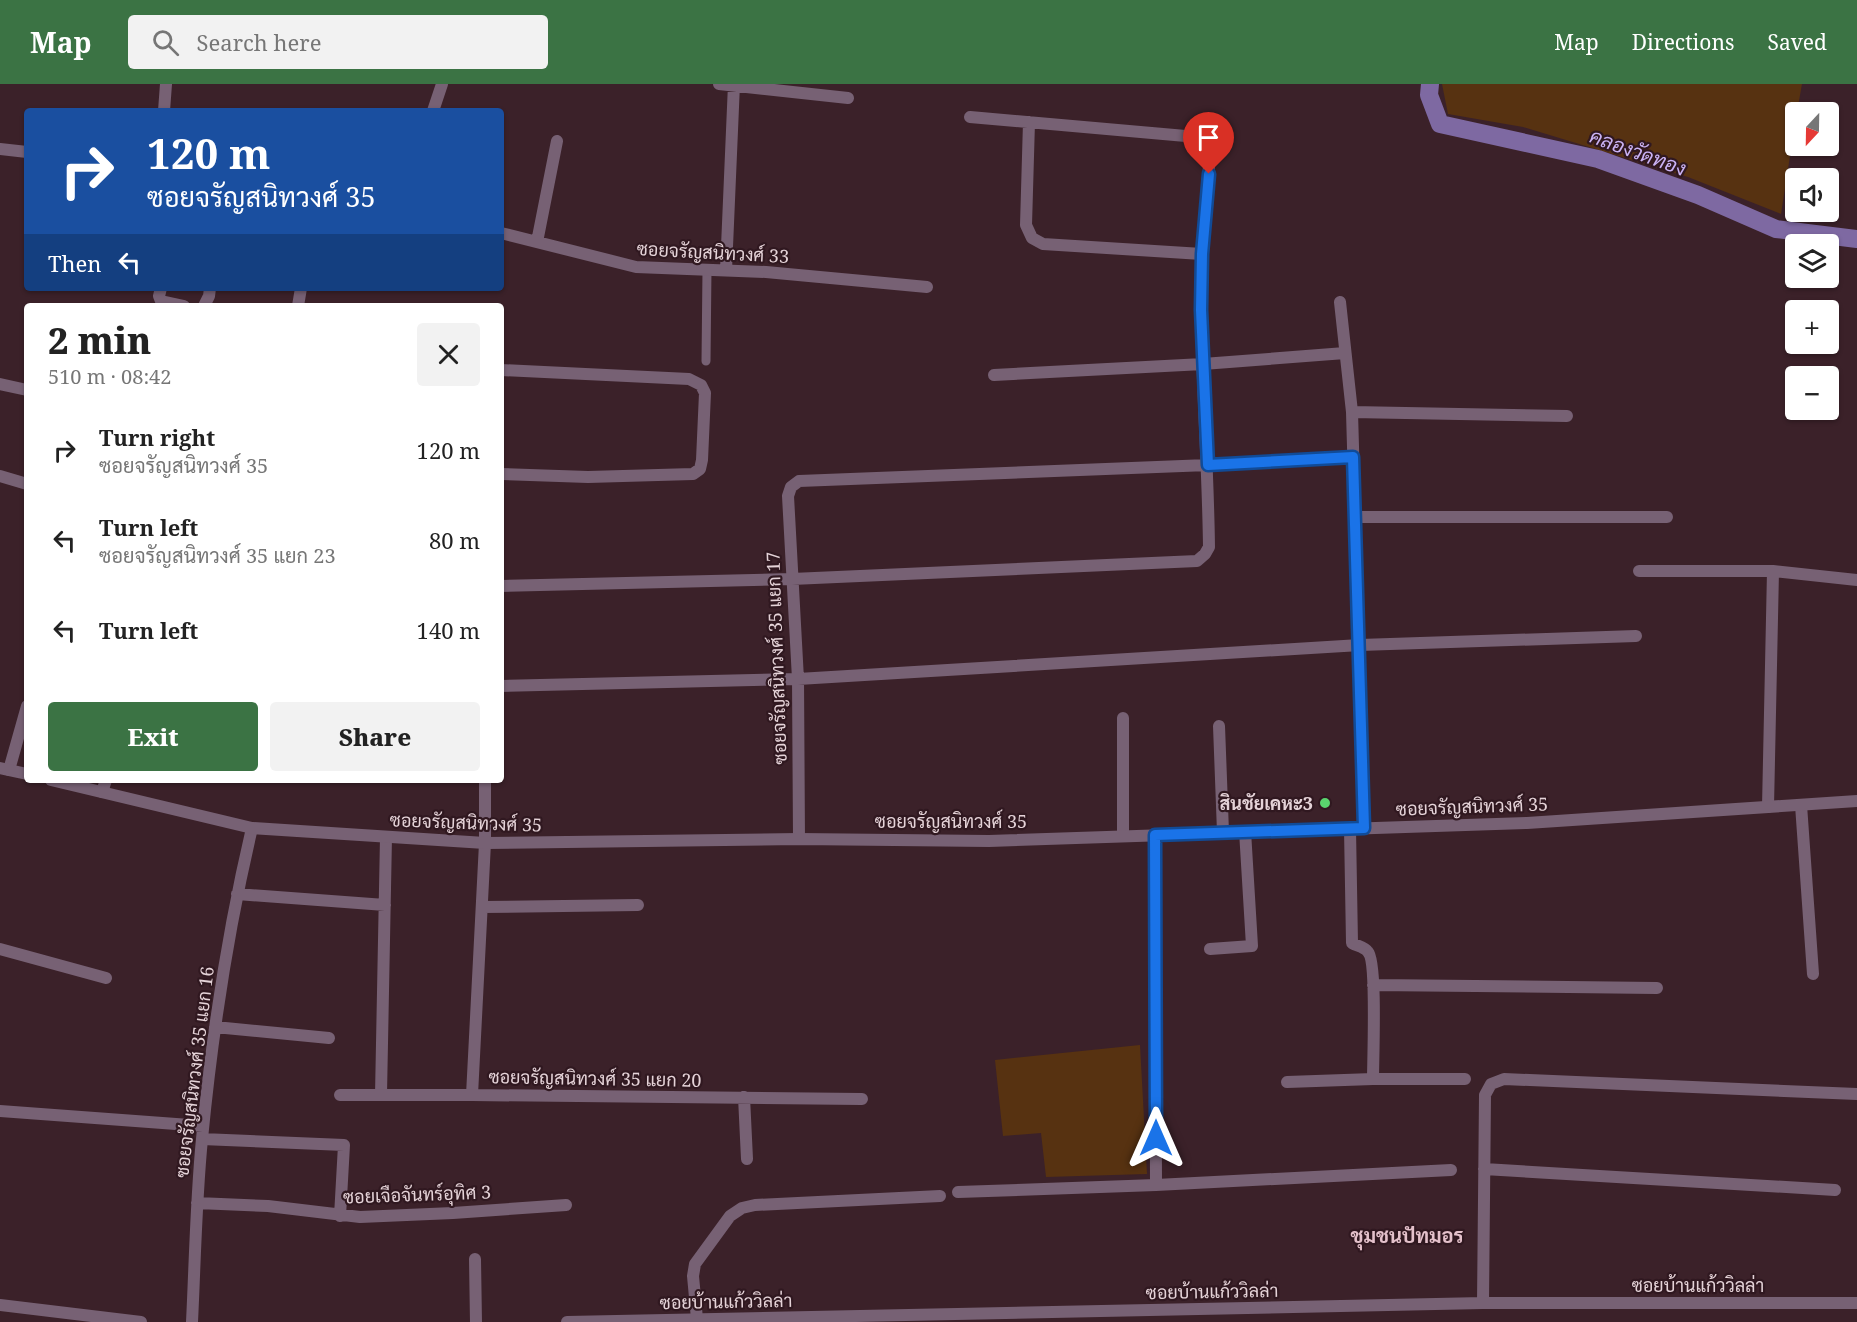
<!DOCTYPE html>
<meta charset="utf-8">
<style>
body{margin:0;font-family:"Noto Serif",Sarabun,serif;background:#f2f2f2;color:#222;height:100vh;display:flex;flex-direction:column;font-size:22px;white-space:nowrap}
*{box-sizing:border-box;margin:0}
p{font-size:20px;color:#767676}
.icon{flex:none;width:33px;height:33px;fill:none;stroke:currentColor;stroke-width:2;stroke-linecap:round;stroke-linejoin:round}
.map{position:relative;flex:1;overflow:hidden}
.drawer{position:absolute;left:24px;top:219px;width:480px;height:480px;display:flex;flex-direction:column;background:#fff;border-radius:6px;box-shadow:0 2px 4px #0004}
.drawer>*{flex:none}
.hud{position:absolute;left:24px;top:24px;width:480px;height:183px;border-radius:6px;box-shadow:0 2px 4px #0004;background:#1a4fa0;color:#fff;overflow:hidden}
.needle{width:39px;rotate:202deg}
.buttons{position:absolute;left:1785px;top:18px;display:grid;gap:12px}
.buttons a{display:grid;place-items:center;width:54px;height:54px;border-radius:6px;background:#fff;box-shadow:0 2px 4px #0004;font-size:30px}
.pin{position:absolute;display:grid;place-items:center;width:51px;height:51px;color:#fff;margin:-62px -26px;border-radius:50% 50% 50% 0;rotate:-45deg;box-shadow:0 0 6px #0007}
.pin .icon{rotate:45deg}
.me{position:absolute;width:66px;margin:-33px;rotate:0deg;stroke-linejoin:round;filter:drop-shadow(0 0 4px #0008)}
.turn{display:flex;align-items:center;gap:21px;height:126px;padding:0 24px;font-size:27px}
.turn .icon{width:78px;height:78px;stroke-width:2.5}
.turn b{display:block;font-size:42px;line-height:51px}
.then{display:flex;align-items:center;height:57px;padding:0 24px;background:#0003;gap:12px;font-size:22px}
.round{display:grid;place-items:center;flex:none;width:63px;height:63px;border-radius:6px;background:#f2f2f2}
.head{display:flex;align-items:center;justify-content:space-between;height:102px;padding:0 24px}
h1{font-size:36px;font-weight:800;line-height:45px}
.cta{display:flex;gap:12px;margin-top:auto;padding:12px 24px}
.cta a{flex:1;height:69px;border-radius:6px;background:#3b7344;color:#fff;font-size:24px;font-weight:800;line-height:69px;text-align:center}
.cta a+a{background:#f2f2f2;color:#222}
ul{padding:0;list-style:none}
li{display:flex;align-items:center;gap:18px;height:90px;padding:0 24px}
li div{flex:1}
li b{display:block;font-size:22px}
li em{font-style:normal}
header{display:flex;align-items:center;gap:36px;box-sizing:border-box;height:84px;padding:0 30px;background:#3b7344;color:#fff}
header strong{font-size:28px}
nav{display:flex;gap:33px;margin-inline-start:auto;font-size:21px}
.search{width:420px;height:54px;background:#f2f2f2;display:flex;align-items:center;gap:15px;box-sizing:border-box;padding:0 21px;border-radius:6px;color:#767676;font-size:22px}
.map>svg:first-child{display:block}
.green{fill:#573211}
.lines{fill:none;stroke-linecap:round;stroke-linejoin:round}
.canal{stroke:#7e69a2;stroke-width:18}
.service{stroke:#776174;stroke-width:9}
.minor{stroke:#776174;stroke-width:12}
.tertiary{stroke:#776174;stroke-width:12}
.route-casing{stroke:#114b97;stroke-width:15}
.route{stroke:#1a73e8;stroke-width:10}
.poi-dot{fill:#5ad56e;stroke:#301820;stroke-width:2}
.labels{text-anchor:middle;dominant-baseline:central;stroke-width:4.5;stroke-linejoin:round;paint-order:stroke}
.street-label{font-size:18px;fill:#e5d3d8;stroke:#301820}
.poi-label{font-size:18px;font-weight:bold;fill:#e5d3d8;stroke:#301820;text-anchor:end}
.water-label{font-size:20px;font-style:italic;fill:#cab2f4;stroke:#301820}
.neighbourhood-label{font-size:20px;font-weight:bold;fill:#e4c1cb;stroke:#301820}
</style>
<header>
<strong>Map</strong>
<div class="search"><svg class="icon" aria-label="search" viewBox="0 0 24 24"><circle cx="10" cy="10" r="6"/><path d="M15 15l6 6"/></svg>Search here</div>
<nav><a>Map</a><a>Directions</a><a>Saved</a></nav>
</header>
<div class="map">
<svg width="1857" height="1238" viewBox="0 0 1857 1238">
<rect width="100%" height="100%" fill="#3b2129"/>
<!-- green -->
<path class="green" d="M1442 0H1802L1797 28H1796L1795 40 1781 130 1688 93 1523 43 1448 30Z
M1140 961 1147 1090 1046 1093 1041 1049 1003 1052 995 976Z"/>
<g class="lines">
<!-- canal -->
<path class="canal" d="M1430 0 1429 11 1440 40 1598 75 1698 111 1776 145 1857 155"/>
<!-- service -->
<path class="service" d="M706 277 707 185"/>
<!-- minor -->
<path class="minor" d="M719 0 848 14
M164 27 166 0
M433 27 442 0
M1029 38 1026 141 1032 154 1043 160 1202 170
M0 65 27 68
M501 149 636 183 766 188 927 203
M537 158 557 57
M726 186 734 0
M161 204 159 212 161 217 184 222
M1340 218 1352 328 1364 744
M204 222 209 212 210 204
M298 222 301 204
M501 286 689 295 701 301 705 309 702 376 700 385 693 390 588 393 501 390
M994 291 1203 280 1345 269
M0 300 27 306
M1352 328 1567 332
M0 392 27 400
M1355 433H1667
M1639 487H1773
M501 502 792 495 1197 477 1205 470 1209 463C1208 383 1202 304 1201 225 1200 173 1206 122 1210 70L1208 59 1197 53 970 33
M501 602 798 595 1360 561 1636 552
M1219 642 1223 748
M9 686 27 622
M485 696V759L472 1011 862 1015
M102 708 106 696
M1801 721 1813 890
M1768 723 1773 487 1857 496
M1350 745 1352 859C1357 862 1365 863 1368 868 1377 877 1373 976 1373 995
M1155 751 1156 1101
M1123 752V634
M799 755 798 595 788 412 791 403 799 397 1208 381 1353 373
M237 810 385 821
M482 823 638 821
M0 865 106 894
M1210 865 1252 862 1245 747
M1373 901 1657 904
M215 943 329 954
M1287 998 1373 995H1465
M340 1011H472
M381 1011 386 753
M744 1013 747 1075
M0 1027 203 1042
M202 1055 344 1061 340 1132
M1484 1085 1835 1106
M958 1108 1156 1101 1451 1086
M197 1119 268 1122 360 1133 453 1129 566 1121
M475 1175 476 1238
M1483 1219 1485 1011 1491 1000 1504 995 1857 1010
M0 1221 141 1238
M697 1235 693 1192 695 1180 730 1132 742 1124 755 1121 940 1112
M192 1238C195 1177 196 1116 202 1055 212 951 228 846 252 744
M567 1238 1483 1219H1857"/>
<!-- tertiary -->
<path class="tertiary" d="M0 684 27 690
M51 696 252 744 485 759 799 755 989 757 1527 739 1857 717"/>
</g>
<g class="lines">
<defs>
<path id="route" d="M1156 1054 1155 751 1364 744 1353 373 1208 381 1201 226 1202 170 1209 90"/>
</defs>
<!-- route casing -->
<use href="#route" class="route-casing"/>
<!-- route -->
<use href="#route" class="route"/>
</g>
<!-- markers -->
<circle class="poi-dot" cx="1325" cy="719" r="6"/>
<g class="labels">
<!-- street labels -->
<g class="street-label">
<text transform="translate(713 168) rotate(3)">ซอยจรัญสนิทวงศ์ 33</text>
<text transform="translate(776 574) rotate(-92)">ซอยจรัญสนิทวงศ์ 35 แยก 17</text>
<text transform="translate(1472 722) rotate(-2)">ซอยจรัญสนิทวงศ์ 35</text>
<text x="951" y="737">ซอยจรัญสนิทวงศ์ 35</text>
<text transform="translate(466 738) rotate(2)">ซอยจรัญสนิทวงศ์ 35</text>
<text transform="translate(194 988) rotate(-83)">ซอยจรัญสนิทวงศ์ 35 แยก 16</text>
<text transform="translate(595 994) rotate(1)">ซอยจรัญสนิทวงศ์ 35 แยก 20</text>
<text transform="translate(417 1110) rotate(-2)">ซอยเจือจันทร์อุทิศ 3</text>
<text x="1698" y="1201">ซอยบ้านแก้ววิลล่า</text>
<text transform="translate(1212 1207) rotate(-1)">ซอยบ้านแก้ววิลล่า</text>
<text transform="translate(726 1217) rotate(-1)">ซอยบ้านแก้ววิลล่า</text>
</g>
<!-- poi labels -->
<g class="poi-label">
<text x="1313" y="719">สินชัยเคหะ3</text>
</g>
<!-- water labels -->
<g class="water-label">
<text transform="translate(1638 68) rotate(20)">คลองวัดทอง</text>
</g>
<!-- neighbourhood labels -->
<g class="neighbourhood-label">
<text x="1407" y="1151">ชุมชนปัทมอร</text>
</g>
</g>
</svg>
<div class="buttons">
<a><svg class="needle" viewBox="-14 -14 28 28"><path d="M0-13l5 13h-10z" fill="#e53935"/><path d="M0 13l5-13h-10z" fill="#767676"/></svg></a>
<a><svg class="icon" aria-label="sound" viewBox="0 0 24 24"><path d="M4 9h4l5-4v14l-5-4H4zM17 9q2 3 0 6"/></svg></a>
<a><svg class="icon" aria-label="layers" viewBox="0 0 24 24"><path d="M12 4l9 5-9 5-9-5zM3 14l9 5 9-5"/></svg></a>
<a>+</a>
<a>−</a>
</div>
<div class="pin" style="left:1209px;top:90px;background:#d93025"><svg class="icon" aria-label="arrive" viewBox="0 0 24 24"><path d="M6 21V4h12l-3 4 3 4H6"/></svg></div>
<svg class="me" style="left:1156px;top:1054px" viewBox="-20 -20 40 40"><path d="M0-17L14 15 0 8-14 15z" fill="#1a73e8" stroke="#fff" stroke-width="4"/></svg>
<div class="hud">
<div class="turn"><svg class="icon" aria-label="right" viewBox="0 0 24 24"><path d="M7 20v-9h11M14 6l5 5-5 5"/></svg><div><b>120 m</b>ซอยจรัญสนิทวงศ์ 35</div></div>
<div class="then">Then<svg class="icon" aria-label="left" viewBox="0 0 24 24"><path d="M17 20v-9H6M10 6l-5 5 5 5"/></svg></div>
</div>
<section class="drawer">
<div class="head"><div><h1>2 min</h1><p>510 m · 08:42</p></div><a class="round"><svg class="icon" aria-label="close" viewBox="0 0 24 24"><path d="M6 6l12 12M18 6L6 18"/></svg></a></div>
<ul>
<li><svg class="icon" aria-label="right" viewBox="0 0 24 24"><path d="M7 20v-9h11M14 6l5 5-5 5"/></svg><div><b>Turn right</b><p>ซอยจรัญสนิทวงศ์ 35</p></div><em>120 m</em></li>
<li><svg class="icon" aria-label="left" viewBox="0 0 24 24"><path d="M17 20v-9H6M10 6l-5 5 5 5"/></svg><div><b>Turn left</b><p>ซอยจรัญสนิทวงศ์ 35 แยก 23</p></div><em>80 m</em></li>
<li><svg class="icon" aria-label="left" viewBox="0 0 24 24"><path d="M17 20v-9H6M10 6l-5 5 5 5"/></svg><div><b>Turn left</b></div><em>140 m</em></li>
</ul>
<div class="cta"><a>Exit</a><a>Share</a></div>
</section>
</div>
